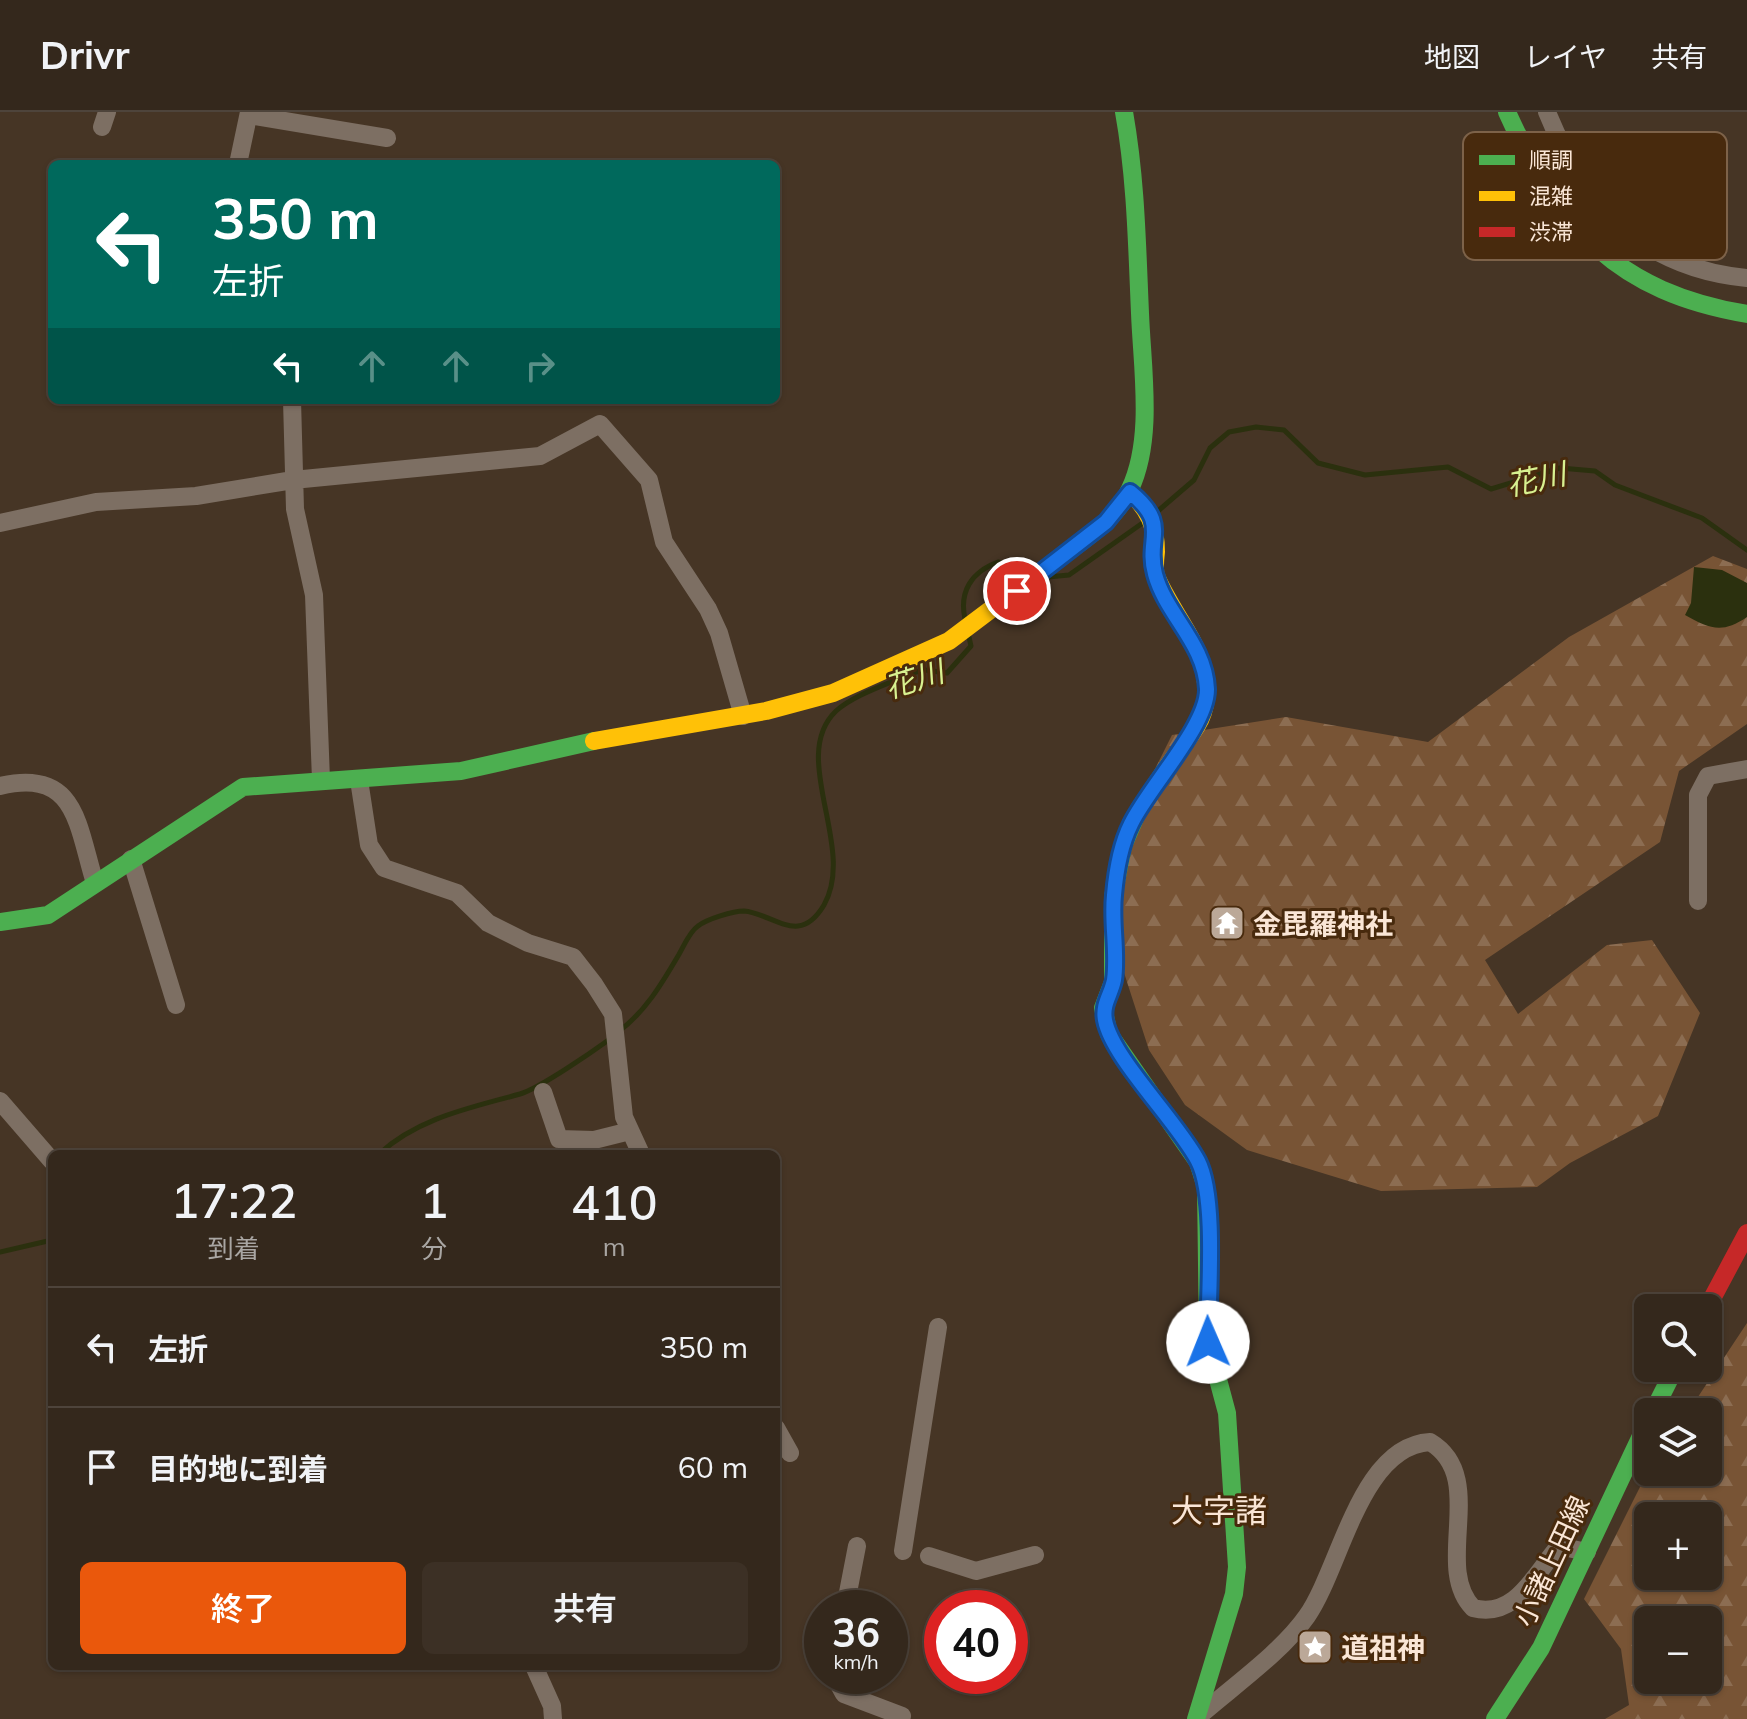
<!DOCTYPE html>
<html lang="ja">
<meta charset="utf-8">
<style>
body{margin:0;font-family:Mulish,"Noto Sans JP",sans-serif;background:#3c3025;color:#f1f3f6;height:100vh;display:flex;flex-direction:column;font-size:30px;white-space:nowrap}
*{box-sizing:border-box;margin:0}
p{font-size:26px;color:#a9a6a3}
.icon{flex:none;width:44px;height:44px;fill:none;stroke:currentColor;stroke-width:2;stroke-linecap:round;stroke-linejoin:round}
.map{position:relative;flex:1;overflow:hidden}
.drawer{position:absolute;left:48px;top:1038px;width:732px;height:520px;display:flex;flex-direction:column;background:#34281c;border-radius:12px;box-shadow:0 2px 6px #0004,0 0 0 2px #4e443b}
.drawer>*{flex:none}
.banner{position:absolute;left:48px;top:48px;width:732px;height:244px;border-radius:12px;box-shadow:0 2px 6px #0004,0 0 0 2px #4e443b;background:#00695c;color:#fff;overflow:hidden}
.tools{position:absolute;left:1634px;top:1182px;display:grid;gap:16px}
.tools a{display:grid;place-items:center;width:88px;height:88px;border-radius:12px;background:#34281c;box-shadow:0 2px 6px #0004,0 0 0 2px #4e443b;font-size:40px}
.speed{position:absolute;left:804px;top:1478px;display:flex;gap:16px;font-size:40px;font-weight:700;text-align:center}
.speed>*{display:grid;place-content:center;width:104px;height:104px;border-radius:50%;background:#34281c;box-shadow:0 2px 6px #0004,0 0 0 2px #4e443b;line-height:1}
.speed small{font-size:20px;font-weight:400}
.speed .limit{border:12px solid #d22;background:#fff;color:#111}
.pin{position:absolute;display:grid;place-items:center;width:68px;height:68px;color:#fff;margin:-34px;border:4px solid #fff;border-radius:50%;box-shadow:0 2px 8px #0007}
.me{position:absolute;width:88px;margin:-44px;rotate:359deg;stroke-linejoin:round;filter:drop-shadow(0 0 6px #0008)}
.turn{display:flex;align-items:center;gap:28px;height:168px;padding:0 32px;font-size:36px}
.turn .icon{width:104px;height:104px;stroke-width:2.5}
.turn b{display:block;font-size:56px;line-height:68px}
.lanes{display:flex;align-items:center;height:76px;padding:0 32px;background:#0003;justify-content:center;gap:40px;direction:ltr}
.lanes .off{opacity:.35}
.eta{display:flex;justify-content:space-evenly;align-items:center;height:136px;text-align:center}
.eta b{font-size:48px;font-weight:600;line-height:56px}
.button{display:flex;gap:16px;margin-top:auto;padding:16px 32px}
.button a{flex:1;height:92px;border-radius:12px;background:#ea580c;color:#fff;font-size:32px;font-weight:600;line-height:92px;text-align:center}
.button a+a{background:#3c3025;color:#f1f3f6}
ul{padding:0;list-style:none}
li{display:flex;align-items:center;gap:24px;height:120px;padding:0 32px;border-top:2px solid #4e443b}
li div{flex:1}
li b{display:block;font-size:30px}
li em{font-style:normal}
header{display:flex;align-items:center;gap:48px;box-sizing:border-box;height:112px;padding:0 40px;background:#34281c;border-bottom:2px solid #4e443b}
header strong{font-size:38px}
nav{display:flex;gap:44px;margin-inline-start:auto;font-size:28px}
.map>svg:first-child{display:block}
.forest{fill:url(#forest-firs);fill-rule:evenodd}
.water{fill:#2b300e}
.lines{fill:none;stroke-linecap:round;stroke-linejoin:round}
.stream{stroke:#2b300e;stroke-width:5}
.street{stroke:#7d6f63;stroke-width:18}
.fast{stroke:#4caf50;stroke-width:18}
.slow{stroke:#ffc107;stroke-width:18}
.jam{stroke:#c62828;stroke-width:18}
.route-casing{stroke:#114b97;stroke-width:20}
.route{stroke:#1a73e8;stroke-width:14}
.labels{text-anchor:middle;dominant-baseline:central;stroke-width:6;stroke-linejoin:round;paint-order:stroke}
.poi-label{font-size:28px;font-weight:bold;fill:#fae6d6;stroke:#482a0d;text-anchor:start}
.street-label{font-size:28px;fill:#fae6d6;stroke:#482a0d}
.water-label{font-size:30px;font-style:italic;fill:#d8f190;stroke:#482a0d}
.quarter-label{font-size:32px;fill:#fae6d6;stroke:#482a0d}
.key{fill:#482a0d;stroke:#7d6249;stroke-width:2}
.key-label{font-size:22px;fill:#fae6d6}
</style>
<header>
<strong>Drivr</strong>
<nav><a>地図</a><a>レイヤ</a><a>共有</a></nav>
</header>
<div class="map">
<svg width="1747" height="1607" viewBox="0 0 1747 1607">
<defs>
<pattern id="forest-firs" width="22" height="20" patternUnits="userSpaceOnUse" patternTransform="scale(2)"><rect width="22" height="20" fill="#785435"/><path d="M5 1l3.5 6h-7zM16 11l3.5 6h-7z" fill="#8c6d52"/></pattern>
</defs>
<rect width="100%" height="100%" fill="#463525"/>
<!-- forest -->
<path class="forest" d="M1713 444 1747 457V612L1679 659 1660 730 1485 848 1518 902 1607 833 1652 828 1700 901 1658 1004 1570 1051 1537 1075 1381 1079 1247 1038 1185 993 1149 938 1117 839 1114 739 1172 623 1286 605 1428 630 1569 525Z
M1747 1211V1607H1605L1629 1593 1621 1537 1584 1487 1648 1359 1708 1360V1300H1688ZM1648 1404H1708V1464H1648ZM1648 1508H1708V1568H1648Z"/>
<!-- water -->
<path class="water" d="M1694 455 1722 458 1747 471V505C1722 522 1710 517 1685 503L1691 491Z"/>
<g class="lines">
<!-- stream -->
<path class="stream" d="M1158 399 1194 368 1210 336 1229 320 1256 315 1284 318 1318 351 1365 363 1448 355 1491 377 1560 356 1595 359 1615 373 1702 406 1747 438
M1048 465 1069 463 1144 410
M965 507C959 480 971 460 998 450L1027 459
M618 920C645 900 661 873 678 844 683 836 689 820 698 814 707 807 733 799 744 799 775 802 799 835 824 793 857 735 788 645 836 599 855 582 889 572 912 561L925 558 947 561 971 534 969 525
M379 1042C418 1006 470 996 520 982 540 976 592 940 610 927
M0 1140 52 1128"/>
<!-- street -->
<path class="street" d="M1547 0C1585 94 1642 156 1747 166
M249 3 387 26
M102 15 107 0
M238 52 249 0
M292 288 295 397 314 483 321 668
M0 411 96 390 196 384 293 368 540 344 600 312 649 368 664 430 708 497 719 521 743 604
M359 668 369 733 384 756 457 781 488 811 528 831 573 845 594 872 613 902 624 1005 641 1042
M0 674C77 656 77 713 95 771
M131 747 176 893
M1698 789V683L1708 664 1747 657
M543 980 559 1027 594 1028 630 1019
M0 989 52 1049
M776 1316 790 1341
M903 1439 938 1215
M929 1444 976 1459 1035 1443
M845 1496 857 1434
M534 1554 552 1594 553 1607
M834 1564 844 1582 902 1604
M1199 1604C1232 1575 1282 1540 1307 1504 1341 1455 1360 1334 1430 1330 1489 1365 1432 1454 1473 1496 1513 1507 1533 1466 1555 1439L1563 1435 1587 1440"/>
<!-- fast -->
<path class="fast" d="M1507 0C1560 117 1617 180 1747 202
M1046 456C1075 433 1114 412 1130 377 1154 326 1142 256 1140 201 1137 134 1136 67 1124 0
M1168 654 1139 697 1123 734 1113 785V870L1103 896 1109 922 1198 1050 1206 1075 1208 1230 1227 1301 1237 1455 1234 1482 1196 1607
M0 810 48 803 243 675 461 659 594 629
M1653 1300 1675 1256
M1495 1607 1541 1536 1648 1309"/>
<!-- slow -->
<path class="slow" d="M1130 380C1149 398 1156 414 1156 440 1155 448 1154 457 1156 464 1175 510 1224 554 1200 608 1192 624 1178 639 1168 654
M594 629 766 599 833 581 949 529 1046 456"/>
<!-- jam -->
<path class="jam" d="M1707 1196 1747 1121"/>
</g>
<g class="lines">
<defs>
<path id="route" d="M1017 479 1106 410 1130 380C1171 413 1145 426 1155 462 1166 503 1205 531 1207 577 1208 613 1148 676 1131 712 1120 734 1116 760 1114 783 1111 811 1118 841 1114 868 1111 883 1102 892 1105 908 1112 946 1177 1009 1198 1049 1217 1086 1208 1186 1208 1230"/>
</defs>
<!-- route casing -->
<use href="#route" class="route-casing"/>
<!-- route -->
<use href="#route" class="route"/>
</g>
<!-- icons -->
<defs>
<symbol id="temple-square" viewBox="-11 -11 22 22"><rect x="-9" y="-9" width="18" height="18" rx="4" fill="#bba898" stroke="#482a0d"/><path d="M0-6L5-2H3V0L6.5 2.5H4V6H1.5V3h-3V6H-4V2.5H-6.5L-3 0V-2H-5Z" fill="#fff"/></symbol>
<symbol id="sight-square" viewBox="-11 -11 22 22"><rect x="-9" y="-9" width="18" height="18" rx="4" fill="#bba898" stroke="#482a0d"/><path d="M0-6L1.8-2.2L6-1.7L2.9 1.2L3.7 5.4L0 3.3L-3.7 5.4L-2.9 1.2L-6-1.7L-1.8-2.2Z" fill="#fff"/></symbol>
</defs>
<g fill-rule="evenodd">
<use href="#temple-square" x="1207" y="791" width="40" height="40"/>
<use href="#sight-square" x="1295" y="1515" width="40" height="40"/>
</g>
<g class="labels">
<!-- poi labels -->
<g class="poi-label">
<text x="1253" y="811">金毘羅神社</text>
<text x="1341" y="1535">道祖神</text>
</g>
<!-- street labels -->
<g class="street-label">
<text transform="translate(1551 1449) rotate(-65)">小諸上田線</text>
</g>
<!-- water labels -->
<g class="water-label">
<text transform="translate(1536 367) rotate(-12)">花川</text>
<text transform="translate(914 567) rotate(-18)">花川</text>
</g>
<!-- quarter labels -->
<g class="quarter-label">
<text x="1219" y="1398">大字諸</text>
</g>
</g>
<!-- legend -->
<rect x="1463" y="20" width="264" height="128" rx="12" class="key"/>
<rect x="1479" y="43" width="36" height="10" fill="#4caf50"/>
<rect x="1479" y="79" width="36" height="10" fill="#ffc107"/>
<rect x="1479" y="115" width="36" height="10" fill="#c62828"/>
<g class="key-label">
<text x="1529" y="56">順調</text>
<text x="1529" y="92">混雑</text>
<text x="1529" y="128">渋滞</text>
</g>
</svg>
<div class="tools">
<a><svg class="icon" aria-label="search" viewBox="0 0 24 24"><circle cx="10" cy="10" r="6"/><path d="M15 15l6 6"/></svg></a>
<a><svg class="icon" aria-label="layers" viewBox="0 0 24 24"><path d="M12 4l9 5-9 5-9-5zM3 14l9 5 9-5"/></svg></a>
<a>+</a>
<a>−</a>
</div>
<div class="speed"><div>36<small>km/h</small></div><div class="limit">40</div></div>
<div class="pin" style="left:1017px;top:479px;background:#d93025"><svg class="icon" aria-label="arrive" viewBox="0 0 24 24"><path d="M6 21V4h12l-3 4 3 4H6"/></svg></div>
<svg class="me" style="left:1208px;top:1230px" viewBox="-20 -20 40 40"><circle r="19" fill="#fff"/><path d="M0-13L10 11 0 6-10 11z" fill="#1a73e8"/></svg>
<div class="banner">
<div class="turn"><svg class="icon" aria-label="left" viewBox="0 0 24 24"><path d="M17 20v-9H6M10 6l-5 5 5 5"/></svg><div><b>350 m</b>左折</div></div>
<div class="lanes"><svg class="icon" aria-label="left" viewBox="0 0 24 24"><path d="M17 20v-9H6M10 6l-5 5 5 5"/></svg><svg class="icon off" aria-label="ahead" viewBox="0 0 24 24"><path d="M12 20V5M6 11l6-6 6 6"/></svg><svg class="icon off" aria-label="ahead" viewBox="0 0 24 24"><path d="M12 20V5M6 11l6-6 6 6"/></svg><svg class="icon off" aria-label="right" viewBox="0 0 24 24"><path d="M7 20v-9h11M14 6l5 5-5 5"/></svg></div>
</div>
<section class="drawer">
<div class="eta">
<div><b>17:22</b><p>到着</p></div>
<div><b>1</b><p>分</p></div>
<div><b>410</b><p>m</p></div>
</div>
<ul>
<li><svg class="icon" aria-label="left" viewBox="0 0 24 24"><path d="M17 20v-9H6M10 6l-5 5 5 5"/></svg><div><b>左折</b></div><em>350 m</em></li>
<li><svg class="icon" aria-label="arrive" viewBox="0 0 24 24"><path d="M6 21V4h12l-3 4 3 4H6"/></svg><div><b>目的地に到着</b></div><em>60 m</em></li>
</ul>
<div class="button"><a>終了</a><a>共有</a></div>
</section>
</div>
